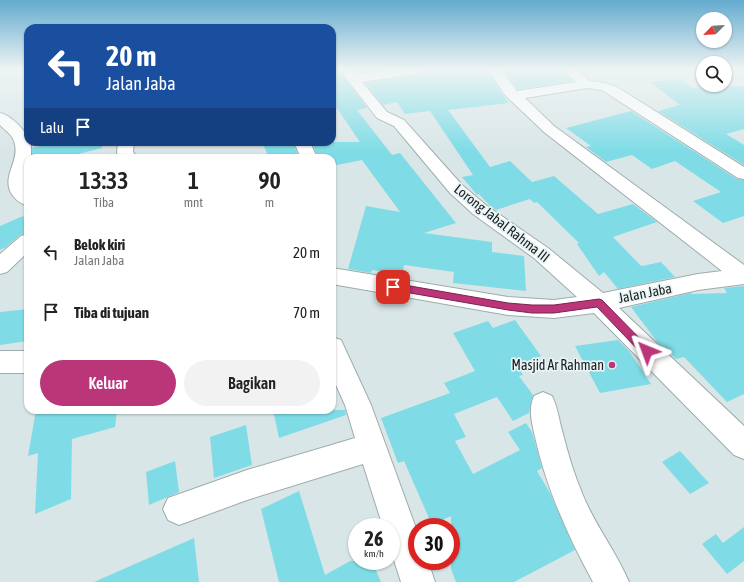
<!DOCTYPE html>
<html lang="id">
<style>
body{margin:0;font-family:"Asap Condensed",sans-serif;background:#f2f2f2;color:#222;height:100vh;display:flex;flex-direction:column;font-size:15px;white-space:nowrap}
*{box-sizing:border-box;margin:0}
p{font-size:13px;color:#767676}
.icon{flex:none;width:22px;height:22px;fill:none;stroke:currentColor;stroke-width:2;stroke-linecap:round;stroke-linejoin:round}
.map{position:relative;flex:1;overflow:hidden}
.drawer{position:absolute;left:24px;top:154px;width:312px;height:260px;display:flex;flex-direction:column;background:#fff;border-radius:12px;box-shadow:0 1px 3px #0004}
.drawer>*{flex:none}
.banner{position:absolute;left:24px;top:24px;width:312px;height:122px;border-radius:12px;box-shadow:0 1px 3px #0004;background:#1a4fa0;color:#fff;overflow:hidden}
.needle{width:26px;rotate:246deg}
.controls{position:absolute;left:696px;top:12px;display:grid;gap:8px}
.controls a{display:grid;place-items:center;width:36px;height:36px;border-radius:50%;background:#fff;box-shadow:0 1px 3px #0004;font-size:20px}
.speed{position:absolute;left:348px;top:518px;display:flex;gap:8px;font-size:20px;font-weight:700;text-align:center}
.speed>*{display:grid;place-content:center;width:52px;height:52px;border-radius:50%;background:#fff;box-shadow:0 1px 3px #0004;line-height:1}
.speed small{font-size:10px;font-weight:400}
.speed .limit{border:6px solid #d22;background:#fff;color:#111}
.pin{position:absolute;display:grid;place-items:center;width:34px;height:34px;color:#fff;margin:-17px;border-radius:8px;box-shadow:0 2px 6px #0006}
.me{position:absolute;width:44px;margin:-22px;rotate:316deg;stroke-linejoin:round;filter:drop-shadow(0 0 3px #0008)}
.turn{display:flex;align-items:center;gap:14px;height:84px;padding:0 16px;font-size:18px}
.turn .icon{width:52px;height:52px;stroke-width:2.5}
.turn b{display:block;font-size:28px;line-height:34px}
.then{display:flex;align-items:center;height:38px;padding:0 16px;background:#0003;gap:8px;font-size:15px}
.eta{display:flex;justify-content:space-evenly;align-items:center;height:68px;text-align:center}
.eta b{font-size:24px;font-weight:600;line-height:28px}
.action{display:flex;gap:8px;margin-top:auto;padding:8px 16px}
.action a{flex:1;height:46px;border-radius:24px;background:#bb3679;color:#fff;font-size:16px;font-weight:600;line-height:46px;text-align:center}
.action a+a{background:#f2f2f2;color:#222}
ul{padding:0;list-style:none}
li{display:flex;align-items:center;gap:12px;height:60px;padding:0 16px}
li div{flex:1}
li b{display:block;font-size:15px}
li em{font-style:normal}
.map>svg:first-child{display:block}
.building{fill:#7fdce6}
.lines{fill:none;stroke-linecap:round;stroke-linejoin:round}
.minor-casing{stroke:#9fabac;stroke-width:2}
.minor{fill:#fff;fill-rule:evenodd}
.route{fill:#bb3679;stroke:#7a234f}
.poi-dot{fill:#bb3679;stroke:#e7f3f4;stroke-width:1.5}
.labels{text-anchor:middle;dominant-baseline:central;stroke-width:3.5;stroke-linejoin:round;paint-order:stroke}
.street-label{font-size:14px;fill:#1a1e1e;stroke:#e7f3f4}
.poi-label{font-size:14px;fill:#1a1e1e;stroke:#e7f3f4;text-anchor:end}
</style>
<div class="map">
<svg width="744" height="582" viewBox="0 0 744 582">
<rect width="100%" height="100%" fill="#d9e6e7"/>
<!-- building -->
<path class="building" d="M332 69H338L367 108 357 110 392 155 400 153 456 223 424 233 492 242V252L524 256 526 291 453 283 454 272 404 265 402 274 372 270 371 273 348 269 366 206 400 212 362 160 332 166V158H318L312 142H360L332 101Z
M428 69H487L501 93 509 103 448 110 490 167 510 161 532 182 554 176 598 214 633 204 657 222 613 237 640 265 642 266 661 262 675 277 618 289 604 272 599 276 577 244 579 243 537 202 534 203 530 199 496 210 490 206 479 194 477 195 462 177 473 175 430 111 405 114 397 102 383 105 365 83 421 74 426 73Z
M502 69H560L573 81 518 89Z
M680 79 692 88 744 86V129L726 134 744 145V165L658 111 680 105 650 82Z
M631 111 737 179 744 180V216L723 223 693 201 721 192 675 161 652 169 632 155 606 162 586 147 591 146 566 128Z
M58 142H102V148L62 158H32V148Z
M262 142H293L299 158H269Z
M23 216 28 226V233L20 235 6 247 0 250V226Z
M744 286V394L727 402 684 357 676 359 658 343 631 307 690 293 692 294 727 293 724 288Z
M28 309V341L0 345V312Z
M515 320 541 356 517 365 523 375 519 376 533 395 529 413 513 421 497 397 454 414 466 437 455 441 473 474 520 450 508 432 526 423 532 432 542 468 537 471 550 493 575 550 514 582H456L451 569V516L432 525 404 461 398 463 381 418 450 393 444 383 475 371 453 333 488 321 493 328Z
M618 340 629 351 651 384 600 393 575 346Z
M36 410H117L115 427 72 439 71 499 35 514 38 453 28 456Z
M273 410H345L346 415 279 438Z
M246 425 252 465 214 478 210 437Z
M680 451 709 483 690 494 662 462Z
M175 461 179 492 149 505 146 472Z
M299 491 325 575 350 561H372L381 582H279L261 509Z
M744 527V561L727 574 702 544 716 534 723 543Z
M194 538 199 582H94Z"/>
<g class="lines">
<defs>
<path id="minor" d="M339 69H352L356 75 393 69H427L425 72 421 73 362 82 387 112 404 120 462 185 487 206 548 248 603 293 698 274 722 271 544 132 504 94 488 69H500L517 91 576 82 562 69H576L590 81 605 83 617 87 744 167V179L738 178 602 90 587 88 525 98 554 126 744 265V284L698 290 619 308 744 426V459L734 455 594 313 554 318 508 315 332 284V268L508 297 554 300 577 297 534 258 473 214 450 193 394 126 377 118Z
M0 113C10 115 28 131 28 142L31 143V158H28V168L25 184 28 190V206C22 204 17 201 13 196 0 178 19 163 15 145 14 136 6 131 0 125Z
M118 142H134L133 152 138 158H121L117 153Z
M294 142H310L317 158H301Z
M28 234V252L7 272 0 274V254L21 236Z
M332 337 341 340 371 405 417 531V561H428L435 582H401L391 551V527H383L363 464 247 500 179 525 168 520 163 509 168 498 247 470 355 438 345 405 332 376Z
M0 351H28V373H0Z
M543 392 552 396C558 408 559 421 563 434 568 454 574 474 582 493 594 524 616 551 629 582H593C568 536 547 490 535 437 532 423 528 410 534 396Z"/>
</defs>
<!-- minor casing -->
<use href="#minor" class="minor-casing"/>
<!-- minor -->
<use href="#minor" class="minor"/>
</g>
<!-- sky -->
<linearGradient id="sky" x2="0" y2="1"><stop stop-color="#63abce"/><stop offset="0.46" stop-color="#eef4f4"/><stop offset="1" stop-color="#eef4f4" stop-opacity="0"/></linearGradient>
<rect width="744" height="151" fill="url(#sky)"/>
<!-- route -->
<path class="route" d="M393 283 508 303 532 305H554L599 299 602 300 652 351 650 355 647 356 643 355 597 307 554 313H532L508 310 393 290 388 287Z"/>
<!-- markers -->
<circle class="poi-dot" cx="612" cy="365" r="4"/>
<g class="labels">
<!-- street labels -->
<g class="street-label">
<text transform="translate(502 223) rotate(38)">Lorong Jabal Rahma III</text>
<text transform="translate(645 293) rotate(-11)">Jalan Jaba</text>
</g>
<!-- poi labels -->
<g class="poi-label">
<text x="604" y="365">Masjid Ar Rahman</text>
</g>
</g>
</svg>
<div class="controls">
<a><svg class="needle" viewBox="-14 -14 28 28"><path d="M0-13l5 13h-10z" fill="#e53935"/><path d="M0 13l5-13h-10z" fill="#767676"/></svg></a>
<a><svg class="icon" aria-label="search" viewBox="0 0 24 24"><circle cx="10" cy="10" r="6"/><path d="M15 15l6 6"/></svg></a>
</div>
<div class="speed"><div>26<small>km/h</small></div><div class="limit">30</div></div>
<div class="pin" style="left:393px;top:287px;background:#d93025"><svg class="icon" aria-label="arrive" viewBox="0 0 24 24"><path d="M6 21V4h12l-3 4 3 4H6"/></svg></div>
<svg class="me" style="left:647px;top:351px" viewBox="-20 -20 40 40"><path d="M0-17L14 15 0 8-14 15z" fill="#bb3679" stroke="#fff" stroke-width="4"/></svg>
<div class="banner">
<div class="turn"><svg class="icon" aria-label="left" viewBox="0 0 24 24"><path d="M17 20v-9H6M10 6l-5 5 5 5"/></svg><div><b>20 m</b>Jalan Jaba</div></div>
<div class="then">Lalu<svg class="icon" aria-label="arrive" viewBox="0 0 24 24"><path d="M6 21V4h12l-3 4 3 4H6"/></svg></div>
</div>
<section class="drawer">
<div class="eta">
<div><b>13:33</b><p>Tiba</p></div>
<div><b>1</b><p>mnt</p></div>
<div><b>90</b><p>m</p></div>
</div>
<ul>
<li><svg class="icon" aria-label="left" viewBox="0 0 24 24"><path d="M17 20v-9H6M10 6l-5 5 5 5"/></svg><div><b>Belok kiri</b><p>Jalan Jaba</p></div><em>20 m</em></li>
<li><svg class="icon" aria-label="arrive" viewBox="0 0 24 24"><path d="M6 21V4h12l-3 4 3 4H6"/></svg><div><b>Tiba di tujuan</b></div><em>70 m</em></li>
</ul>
<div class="action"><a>Keluar</a><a>Bagikan</a></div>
</section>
</div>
